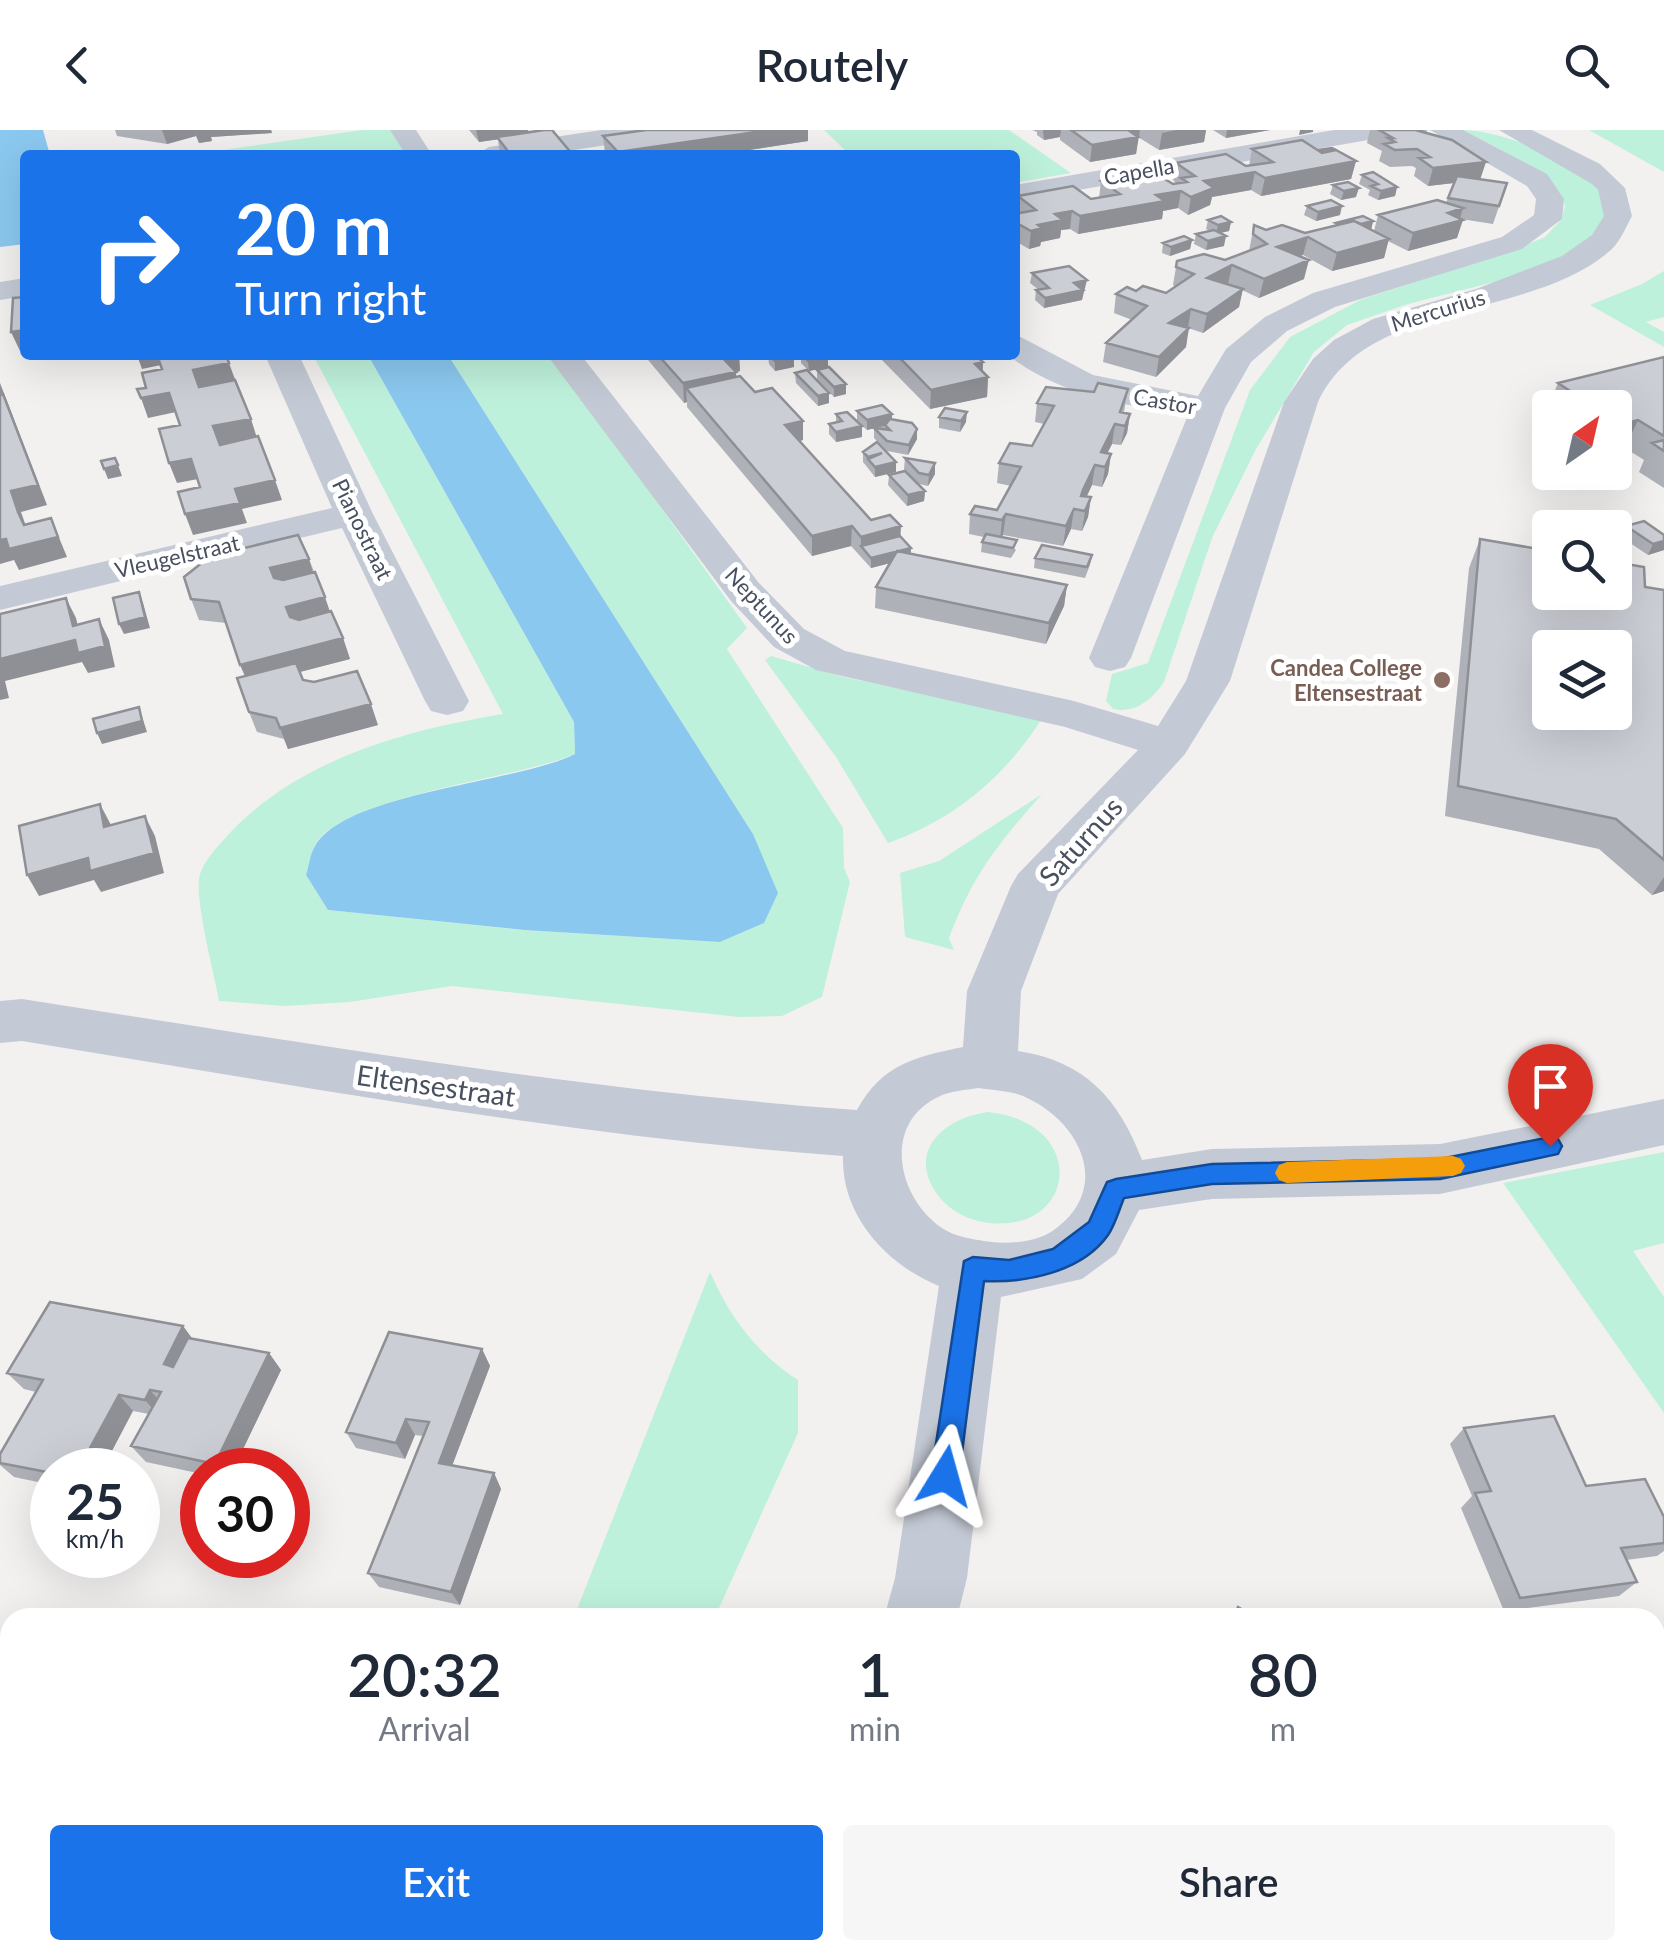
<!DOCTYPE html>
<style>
body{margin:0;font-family:Lato,sans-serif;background:#f6f6f7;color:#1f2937;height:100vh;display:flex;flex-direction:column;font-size:38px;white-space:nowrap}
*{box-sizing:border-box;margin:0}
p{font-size:32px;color:#747a83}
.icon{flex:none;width:55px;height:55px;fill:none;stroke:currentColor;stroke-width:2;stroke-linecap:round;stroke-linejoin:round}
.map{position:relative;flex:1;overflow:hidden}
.panel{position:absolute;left:0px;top:1478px;width:1665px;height:352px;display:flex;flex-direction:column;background:#fff;border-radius:30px 30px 0 0;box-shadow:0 10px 40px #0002}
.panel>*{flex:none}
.guide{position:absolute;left:20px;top:20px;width:1000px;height:210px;border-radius:10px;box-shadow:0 10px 40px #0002;background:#1a73e8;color:#fff;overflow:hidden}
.needle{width:65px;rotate:34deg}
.buttons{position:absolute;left:1532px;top:260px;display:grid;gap:20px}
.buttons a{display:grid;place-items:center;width:100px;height:100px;border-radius:10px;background:#fff;box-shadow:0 10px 40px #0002;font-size:50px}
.speed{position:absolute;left:30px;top:1318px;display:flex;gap:20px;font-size:50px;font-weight:700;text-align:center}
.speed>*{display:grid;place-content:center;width:130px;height:130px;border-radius:50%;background:#fff;box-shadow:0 10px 40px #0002;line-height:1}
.speed small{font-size:25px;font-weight:400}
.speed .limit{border:15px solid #d22;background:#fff;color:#111}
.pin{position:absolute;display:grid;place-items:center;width:85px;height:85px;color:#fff;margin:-102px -42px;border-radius:50% 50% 50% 0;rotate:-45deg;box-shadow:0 0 10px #0007}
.pin .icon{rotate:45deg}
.me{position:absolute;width:110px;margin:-55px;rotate:8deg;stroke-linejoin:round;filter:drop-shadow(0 0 8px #0008)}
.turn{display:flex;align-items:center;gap:35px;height:210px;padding:0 50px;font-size:45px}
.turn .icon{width:130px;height:130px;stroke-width:2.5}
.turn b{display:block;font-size:70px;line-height:85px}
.eta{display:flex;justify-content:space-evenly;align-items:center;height:170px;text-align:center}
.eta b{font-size:60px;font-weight:600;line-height:70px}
.action{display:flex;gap:20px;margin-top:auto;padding:20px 50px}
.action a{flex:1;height:115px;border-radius:10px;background:#1a73e8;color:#fff;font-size:40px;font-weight:600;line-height:115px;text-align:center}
.action a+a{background:#f6f6f7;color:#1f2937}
header{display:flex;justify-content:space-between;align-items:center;height:130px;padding:0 50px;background:#fff;font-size:45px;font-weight:600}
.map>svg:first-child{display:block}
.green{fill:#bef1db}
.water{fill:#8bc8ef}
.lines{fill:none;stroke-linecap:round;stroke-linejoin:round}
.minor{fill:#c4cad5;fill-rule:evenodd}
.wall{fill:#afb1b8}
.shaded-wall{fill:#8f9096}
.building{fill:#ccced6;stroke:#8f9096;stroke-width:2.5;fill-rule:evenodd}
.route{fill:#1a73e8;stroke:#114b97;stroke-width:2.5}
.slow{fill:#f59e0b}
.education-dot{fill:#8d6e63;stroke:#fff;stroke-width:4}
.labels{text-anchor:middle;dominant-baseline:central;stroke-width:10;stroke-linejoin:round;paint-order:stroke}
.far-street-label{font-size:22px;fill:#48505f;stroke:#fff}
.far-education-label{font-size:22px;font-weight:bold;fill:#785e54;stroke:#fff;text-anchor:end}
.street-label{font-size:28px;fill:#48505f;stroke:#fff}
</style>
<header><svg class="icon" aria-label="back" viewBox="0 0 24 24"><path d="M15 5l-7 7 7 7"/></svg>Routely<svg class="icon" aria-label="search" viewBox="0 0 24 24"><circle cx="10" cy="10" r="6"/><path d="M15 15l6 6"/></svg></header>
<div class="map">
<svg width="1664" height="1828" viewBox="0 0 1664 1828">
<rect width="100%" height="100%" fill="#f3f1f0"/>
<!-- green -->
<path class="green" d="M362 0H392L407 25H189Z
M824 0H1009L1071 43 1015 53V25H850Z
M1462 0C1497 0 1568 26 1592 52 1601 62 1603 76 1606 89L1578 122 1510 148 1408 174 1347 195 1314 222 1255 321 1212 408 1164 552C1153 569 1135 584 1113 579L1106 571 1112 544 1148 533 1250 260 1290 207 1360 170 1517 119 1545 107 1561 90 1565 76 1561 64 1548 50 1500 19Z
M1589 0H1664V42Z
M1664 141V187L1646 192 1664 202V217L1590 175 1642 154Z
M313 225H368L574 592 575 624C518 649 344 665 315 715 311 723 309 736 306 745L328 780 523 800 720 812 764 793 753 704 448 225H552L747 498 727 519 843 698 844 738 850 752 822 867 782 886 739 887 452 856 350 872 285 876 219 871C214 843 196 775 199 750 200 735 217 717 227 706 296 630 405 600 503 584Z
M771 526 840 546 1041 590C1003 649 953 690 888 713L836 627 765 530Z
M1042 664C998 714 973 744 949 808L954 820 905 807 900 743 939 731Z
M988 982C1092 993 1076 1108 983 1092 962 1088 944 1077 933 1058 909 1015 950 987 988 982Z
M1664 1022V1113L1633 1121 1664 1167V1283L1503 1053Z
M710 1142C729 1186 757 1224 798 1250V1303L715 1487H574Z
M251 1820H709L710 1828H28Z"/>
<!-- water -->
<path class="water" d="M0 0H43L50 25H25V114L0 117Z
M368 225H448L753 704 778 763 764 793 720 812 524 800 328 780 306 745C309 736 310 724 315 716 346 662 517 653 575 624L574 592Z"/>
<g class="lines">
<!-- minor -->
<path class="minor" d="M390 0H416L432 25H406Z
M601 0H666L653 8 541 25H476L489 17Z
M1334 0H1393L1380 8 1015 71V55Z
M1430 0H1463L1547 44 1564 69 1562 89 1522 119 1335 177 1287 201 1251 232 1225 278 1131 528 1125 537 1110 541 1095 537 1089 528 1188 285C1125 275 1060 266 1008 225H1015V204L1093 245 1198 266 1226 219 1265 187 1313 163 1502 107 1534 85 1536 69 1527 56Z
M1499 0H1532L1600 34 1625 58 1632 86C1626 97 1621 110 1612 119 1531 192 1367 167 1318 272L1230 551 1185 624 1058 764 1021 861 1018 921C1085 931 1119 969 1142 1030L1212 1019 1440 1014 1664 969V1015L1440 1064 1212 1069 1139 1080 1116 1124 1082 1149 1001 1167 967 1448 957 1488H884L895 1448 939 1156C887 1135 841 1086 843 1026 568 1006 295 955 22 911L0 913V871L22 869C300 912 577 960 857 980 882 934 915 927 963 917L967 861 1011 756 1018 744 1138 620 1065 597 816 540 774 517 731 471 547 225H581L759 453 804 499 845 521 1074 571 1158 596 1186 551 1284 272 1313 229 1334 210 1373 189 1476 159 1562 126 1592 105 1604 86 1598 60 1592 54ZM978 958C992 960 1010 961 1023 966 1083 992 1113 1061 1051 1102 1035 1112 1010 1114 992 1112 971 1109 951 1107 934 1092 895 1058 885 991 940 966 951 961 966 960 978 958Z
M25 148V166L0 170V152Z
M265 225H299L373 384 469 571 463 581 447 585 431 581 425 571 342 398 0 480V456L332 378Z
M783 1820H867L865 1828H781Z"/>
</g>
<!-- wall -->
<path class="wall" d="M115 0H271L272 3 211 7 212 11 199 13 196 6 167 14 117 6Z
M469 0H528L529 2 553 1 573 25H500L498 9 479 12Z
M646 0H808V11L716 25H607L605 23 603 6Z
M1032 0H1206L1204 12 1159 20 1138 7 1136 24 1090 32 1060 10V7L1044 10 1037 5V2Z
M1213 0H1270L1226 8Z
M1370 0H1427L1426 3 1481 49 1507 53 1493 94 1461 89 1457 108 1408 121 1388 111 1384 128 1332 141 1303 125 1299 126 1304 149 1259 168 1242 160 1239 177 1203 203 1188 198 1186 217 1156 247 1103 232 1106 213 1132 190 1114 183 1116 164 1136 161 1166 163 1176 157 1173 155 1177 131 1225 130 1249 121 1254 95 1266 100 1305 103 1335 96 1336 93 1373 91 1371 100 1374 101 1378 85 1446 73 1454 53 1428 56 1414 46 1416 38 1412 36 1390 37 1379 31 1382 21 1367 13Z
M1252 19 1319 20 1356 31 1351 49 1261 66 1251 60 1212 67 1210 75 1188 85 1178 78 1163 81 1162 89 1078 104 1070 99 1061 100 1060 108 1041 112 1040 116 1029 119 1015 111V84L1017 83 1018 66 1091 69 1099 68 1101 51 1177 54 1173 50 1176 33 1246 36H1249Z
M1362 45 1397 57 1395 66 1378 70 1368 65 1370 60 1359 54Z
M1333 55 1356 67 1341 70 1330 64Z
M1307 76 1340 85 1316 91 1304 85Z
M1208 90 1231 92 1229 101 1220 103 1224 116 1206 120 1194 114 1196 104 1210 101 1206 99Z
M1192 110 1190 119 1170 126 1162 123 1163 113Z
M1032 143 1086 160H1083L1082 170 1044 178 1035 170 1036 160H1039L1030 153Z
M644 225H739L740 241 736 242V246L755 262 803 291V310L800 311 871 390 900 406 911 418V424L1067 455 1064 476 1046 514 875 478 876 457 890 433 871 438 851 416 812 426 687 277V272L684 273Z
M768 225 794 237 775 241 769 234Z
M801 225H826L828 237 809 241 801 233Z
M877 225H975L983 232V242L988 247 987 267 930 279Z
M1664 227V358L1639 342 1644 330 1625 318 1615 321V278H1550V283L1546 281 1558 253Z
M817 240 846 254V264L834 267 817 250Z
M795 243 829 263V273L818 276 796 253Z
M1128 259 1124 282 1130 284 1127 303 1121 315 1112 314 1107 323 1111 324 1108 344 1102 357 1092 355 1087 366 1091 367 1088 387 1082 401 1071 399 1063 416 1003 405 1002 407 1016 420 1011 428 981 422 982 412 984 407 969 404 970 384 997 380 1011 356 997 353 999 333 1032 316 1044 294 1035 292 1037 273 1094 262Z
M857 281 892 284V289L917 299V309L908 325 887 321 874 308V298L867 300 857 291Z
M836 284 862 307 836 312 829 304V294L836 293Z
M939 287 966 292 960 302 939 298Z
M863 322 896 332V342L875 347 863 332Z
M905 328 935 344 928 356 919 354 904 339Z
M889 345 925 361 924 371 907 376 888 355Z
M1626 396 1664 405V420L1648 425 1621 407Z
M1480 409 1645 457 1664 460V761L1652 765 1599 719 1445 686 1469 438Z
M237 420 309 429 330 482 343 508 350 529 300 542 303 550 378 595 288 619 284 609 257 602 249 582 245 546 226 493 199 490 191 469Z
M1092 425 1090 435 1085 448 1034 438 1035 428Z
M183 1196 192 1208 269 1223 281 1240 233 1340H202V1344L146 1332 131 1316 149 1284 133 1281 52 1340V1355L14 1347 0 1335V1324L36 1262 24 1259 7 1243Z
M482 1219 490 1236 452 1336 494 1343 501 1359 460 1475 379 1457 368 1443 423 1306 415 1305 405 1329 356 1318 346 1302Z
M1464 1298 1586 1356 1664 1387V1421L1657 1426 1626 1430 1637 1452 1619 1466 1504 1481 1461 1378 1472 1366 1450 1314Z
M1239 1820H1448L1447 1828H1237Z"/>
<!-- shaded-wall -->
<path class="shaded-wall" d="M162 0H194L196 6 167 14Z
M194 0H271L272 3 211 7 212 11 199 13Z
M476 0H528L529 5 479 12Z
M770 0H808V11L716 25H618V22Z
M1043 0H1061L1060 7 1044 10Z
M1118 0H1140L1136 24 1090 32 1092 15Z
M1176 0H1206L1204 12 1159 20 1162 3Z
M1227 0H1270L1226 8Z
M1300 0H1313V2L1299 5Z
M1356 31 1351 49 1261 66 1265 48Z
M1486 32 1480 50 1428 56 1433 38Z
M1255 42 1251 60 1212 67 1210 75 1188 85 1191 67 1204 51Z
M1397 57 1395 66 1378 70 1381 61Z
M1359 58 1356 67 1341 70 1344 61Z
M1181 61 1178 78 1163 81 1162 89 1078 104 1080 86 1156 65Z
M1342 76 1340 85 1316 91 1318 82Z
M1463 78 1459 91 1463 90 1457 108 1408 121 1413 103 1448 83Z
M1072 81 1070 99 1061 100 1060 108 1041 112 1040 116 1029 119 1031 101 1055 84Z
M1373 91 1371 100 1346 98Z
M1231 92 1229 101 1216 104 1218 95Z
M1226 106 1224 116 1206 120 1208 111Z
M1308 107 1303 125 1273 135 1277 117Z
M1389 109 1384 128 1332 141 1337 123Z
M1192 110 1190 119 1170 126 1171 117Z
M1309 130 1304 149 1259 168 1264 149Z
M1232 135 1228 154 1207 148Z
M1087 150 1082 170 1044 178 1045 168 1074 153Z
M1243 159 1239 177 1203 203 1207 184Z
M1191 179 1188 198 1169 193Z
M1189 198 1186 217 1156 247 1159 227Z
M25 200V220L20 221 11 202Z
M137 225H157L161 235 142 239Z
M739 225 740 241 736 242 737 261 686 258 687 272 684 273 683 253 721 226Z
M794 227V237L775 241V231Z
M828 227V237L809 241 808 231Z
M983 232 982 249 988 247 987 267 930 279 931 260 975 234Z
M229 233 236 252 200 259 193 240Z
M0 253 47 375 21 382 28 402 51 388 67 427 19 440 14 430 0 434V410L24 395 11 361 0 275Z
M846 254V264L834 267V257Z
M169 263 176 282 148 288 141 268Z
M829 263V273L818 276V266Z
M967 282 966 292 960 302 961 291Z
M892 284V294L867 300V290Z
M1130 284 1127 303 1121 315 1125 296Z
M251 289 257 308 220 316 213 296Z
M1638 290 1625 318 1615 321V309L1622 294Z
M803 291V310L785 315V295Z
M1115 294 1112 314 1101 336V322Z
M862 296V307L836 312V302Z
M917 299V309L908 325 909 315Z
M1111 324 1108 344 1102 357 1105 337Z
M191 329 198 349 177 353 169 333Z
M896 332V342L875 347V337Z
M935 333V344L928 356 929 345Z
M118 335 122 346 108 349 104 339Z
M1095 335 1092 355 1080 380 1081 366Z
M275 350 282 370 242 379 247 393 193 405 185 384 235 359Z
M925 361 924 371 907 376 908 365Z
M1091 367 1088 387 1082 401 1085 381Z
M1074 379 1071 399 1063 416 1066 396Z
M1006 384 1003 405 1000 410 1002 390Z
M852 396 851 416 812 426V406Z
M901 396 900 416H861V407Z
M1664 411V420L1648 425 1653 414Z
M911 418 910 428 871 438V428Z
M309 429 315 450 277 459 270 438Z
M1067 455 1064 476 1046 514 1049 493Z
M139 462 143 473 150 498 124 504 119 494Z
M325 467 332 488 293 498 286 477Z
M66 468 76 488 83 516 73 496Z
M99 489 109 510 115 537 88 543 82 532 5 551 9 568 0 570V529Z
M343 508 350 529 249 555 240 535Z
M371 574 378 595 288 619 280 598Z
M139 577 147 602 102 614 97 603Z
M100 674 111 695 104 697Z
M145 686 155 706 164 743 101 762 94 750 39 766 27 745Z
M1664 747V761L1652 765Z
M183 1196 196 1214 178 1251 164 1234Z
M482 1219 490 1236 447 1349 439 1333Z
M269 1223 281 1240 233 1340H220L215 1334Z
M150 1260 164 1276 159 1286 145 1270Z
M119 1265 133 1281 102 1340H78Z
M406 1289 415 1305 405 1329 396 1313Z
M494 1343 501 1359 460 1475 451 1462Z"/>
<!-- building -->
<path class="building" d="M544 0H552L573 25H511L497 7Z
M646 0H770L618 22 603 6Z
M1071 0H1128L1138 7 1092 15Z
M1379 0H1423L1419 1 1452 10 1486 32 1433 38 1419 28 1430 27 1417 19 1395 20 1384 14 1395 12 1388 8H1393Z
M1302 10 1322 23 1336 20 1356 31 1265 48 1255 42 1204 51 1214 58 1191 67 1181 61 1156 65 1165 71 1080 86 1072 81 1055 84 1063 90 1038 95 1042 98 1031 101 1015 92V84L1036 80 1018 66 1073 56 1091 69 1120 64 1101 51 1153 42 1173 54 1187 52 1181 48 1195 46 1176 33 1226 24 1246 36 1260 34 1273 32 1252 19Z
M1332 18 1336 20 1323 22 1319 20Z
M1373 42 1397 57 1381 61 1371 56 1378 54 1362 45Z
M1457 46 1507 53 1499 76 1448 68Z
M1348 52 1359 58 1344 61 1333 55Z
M1331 70 1342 76 1318 82 1307 76Z
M1437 70 1463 78 1448 83 1463 90 1413 103 1378 85Z
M1221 86 1231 92 1218 95 1208 90Z
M1363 86 1373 91 1361 94 1354 91 1339 94 1336 93Z
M1354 91 1389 109 1337 123 1308 107 1277 117 1309 130 1264 149 1232 135 1207 148 1243 159 1207 184 1191 179 1169 193 1189 198 1159 227 1106 213 1147 176 1116 164 1127 157 1136 161 1143 156 1166 163 1194 144 1176 137 1177 131 1204 124 1225 130 1267 114 1253 104 1254 95 1266 100 1282 95 1305 103Z
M1214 100 1226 106 1208 111 1196 104Z
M1184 106 1192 110 1171 117 1163 113Z
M1069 136 1087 150 1074 153 1083 160 1045 168 1036 160 1049 158 1032 143Z
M25 167V200L11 202 13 168Z
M157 225H226L229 233 193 240 199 257 235 250 251 289 213 296 220 315 258 306 275 350 235 359 240 373 185 384 178 362 200 357 191 329 169 333 159 299 180 295 169 263 141 268 137 259 146 258 142 243 162 239Z
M658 225H724L721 226 736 242 683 253Z
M769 225H792L794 227 775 231Z
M803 225H826L828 227 808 231Z
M897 225H975L983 232 975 234 988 247 931 260Z
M1664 227V306L1638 290 1622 294 1615 289V278H1596L1558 253Z
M829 237 846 254 834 257 817 240Z
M807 240 829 263 818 266 795 243Z
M740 246 755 262 772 258 803 291 785 295 871 390 890 385 901 396 861 407 852 396 812 406 686 258Z
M1098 253 1128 259 1120 282 1130 284 1125 296 1115 294 1101 322 1111 324 1105 337 1095 335 1083 360 1081 366 1091 367 1085 381 1074 379 1066 396 1006 384 1002 390 970 384 975 376 997 380 1021 337 999 333 1010 313 1032 316 1054 276 1037 273 1046 257 1094 262Z
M3 264 38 355 11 361 18 382 24 395 51 388 58 407 9 419 6 409 0 410V265Z
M882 275 892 284 867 290 857 281Z
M945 278 967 282 961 291 939 287Z
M847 282 862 296 836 302 829 294 842 291 836 284Z
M890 289 912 293 917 299 909 315 887 311 874 298 890 300 885 295Z
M1664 310V321L1652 313Z
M877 312 896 332 875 337 868 329 882 323 868 327 863 322Z
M115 328 118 335 104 339 101 331Z
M905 328 935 333 929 345 919 343Z
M905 341 925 361 908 365 889 345Z
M1644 391 1664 405V411L1653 414 1626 396Z
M986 404 1017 410 1013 418 982 412Z
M298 405 309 429 270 438 274 448 283 450 315 442 325 467 286 477 290 487 299 490 331 481 343 508 240 535 219 472 191 469 184 447 203 432 200 420 235 415 236 420Z
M900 406 911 418 871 428 861 416Z
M1480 409 1550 421V462H1615V432L1644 437 1645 457 1664 460V730L1616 689 1458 656ZM1550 518H1615V582H1550Z
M1042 415 1092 425 1087 437 1035 428Z
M897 421 1067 455 1049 493 876 457Z
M139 462 145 487 119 494 113 468Z
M66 468 73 496 99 489 105 516 78 523 75 510 0 529V484Z
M296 533 303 550 314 552 357 541 371 574 280 598 276 588 249 582 237 548Z
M139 577 142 591 97 603 93 589Z
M100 674 104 697 145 686 154 723 90 741 88 728 27 745 19 696Z
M50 1172 183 1196 164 1234 173 1237 188 1208 269 1223 215 1334 131 1316 161 1262 150 1260 145 1270 119 1265 78 1340H52V1343L0 1333V1324L43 1250 7 1243Z
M389 1202 482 1219 439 1333 494 1343 451 1462 368 1443 429 1292 406 1289 396 1313 346 1302Z
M1554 1286 1586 1356 1645 1349 1664 1387V1413L1621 1418 1637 1452 1520 1468 1475 1363 1491 1361 1464 1298Z
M1238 1477 1256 1488H1233Z
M1249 1820H1319L1321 1822 1322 1820H1448L1447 1828H1246Z"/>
<!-- route -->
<path class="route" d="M1550 1007 1558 1009 1562 1016 1558 1024 1440 1049 1212 1054 1124 1068C1119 1080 1115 1095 1108 1105 1082 1142 1026 1153 984 1151L959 1346 955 1356 945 1360 935 1356 931 1346 964 1131 973 1127 1009 1130 1053 1119 1089 1092 1107 1052 1116 1049 1212 1034 1440 1029Z"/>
<!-- slow -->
<path class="slow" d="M1453 1026 1461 1029 1465 1036 1461 1043 1453 1046 1287 1053 1279 1050 1275 1043 1279 1035 1287 1032Z"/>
<!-- markers -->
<circle class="education-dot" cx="1442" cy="550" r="10"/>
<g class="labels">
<!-- far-street labels -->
<g class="far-street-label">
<text transform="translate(1139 41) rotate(-10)">Capella</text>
<text transform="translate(1438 180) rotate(-17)">Mercurius</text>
<text transform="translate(1165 271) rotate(10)">Castor</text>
<text transform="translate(363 399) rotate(64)">Pianostraat</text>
<text transform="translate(177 426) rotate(-13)">Vleugelstraat</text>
<text transform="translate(762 475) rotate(47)">Neptunus</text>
</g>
<!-- far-education labels -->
<g class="far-education-label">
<text x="1422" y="537">Candea College<tspan x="1422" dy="25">Eltensestraat</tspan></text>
</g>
<!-- street labels -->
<g class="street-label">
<text transform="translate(1080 711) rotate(-48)">Saturnus</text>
<text transform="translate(436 955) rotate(8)">Eltensestraat</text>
</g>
</g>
</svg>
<div class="buttons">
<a><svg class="needle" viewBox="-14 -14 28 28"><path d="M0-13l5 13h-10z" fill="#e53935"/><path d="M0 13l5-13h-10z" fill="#747a83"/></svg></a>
<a><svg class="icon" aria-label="search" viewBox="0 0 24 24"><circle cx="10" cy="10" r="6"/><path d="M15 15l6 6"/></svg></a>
<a><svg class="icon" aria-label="layers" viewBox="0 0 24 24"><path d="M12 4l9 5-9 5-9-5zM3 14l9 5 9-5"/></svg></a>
</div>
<div class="speed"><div>25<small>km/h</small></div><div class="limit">30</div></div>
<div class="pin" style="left:1550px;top:1016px;background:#d93025"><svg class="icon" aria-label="arrive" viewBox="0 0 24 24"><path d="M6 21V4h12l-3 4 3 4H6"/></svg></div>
<svg class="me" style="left:945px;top:1346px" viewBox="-20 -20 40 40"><path d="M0-17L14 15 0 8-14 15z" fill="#1a73e8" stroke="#fff" stroke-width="4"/></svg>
<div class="guide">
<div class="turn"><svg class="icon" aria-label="right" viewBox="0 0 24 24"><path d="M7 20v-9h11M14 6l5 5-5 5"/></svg><div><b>20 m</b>Turn right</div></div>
</div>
<section class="panel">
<div class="eta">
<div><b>20:32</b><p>Arrival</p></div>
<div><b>1</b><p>min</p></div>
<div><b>80</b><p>m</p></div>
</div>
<div class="action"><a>Exit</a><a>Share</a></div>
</section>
</div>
